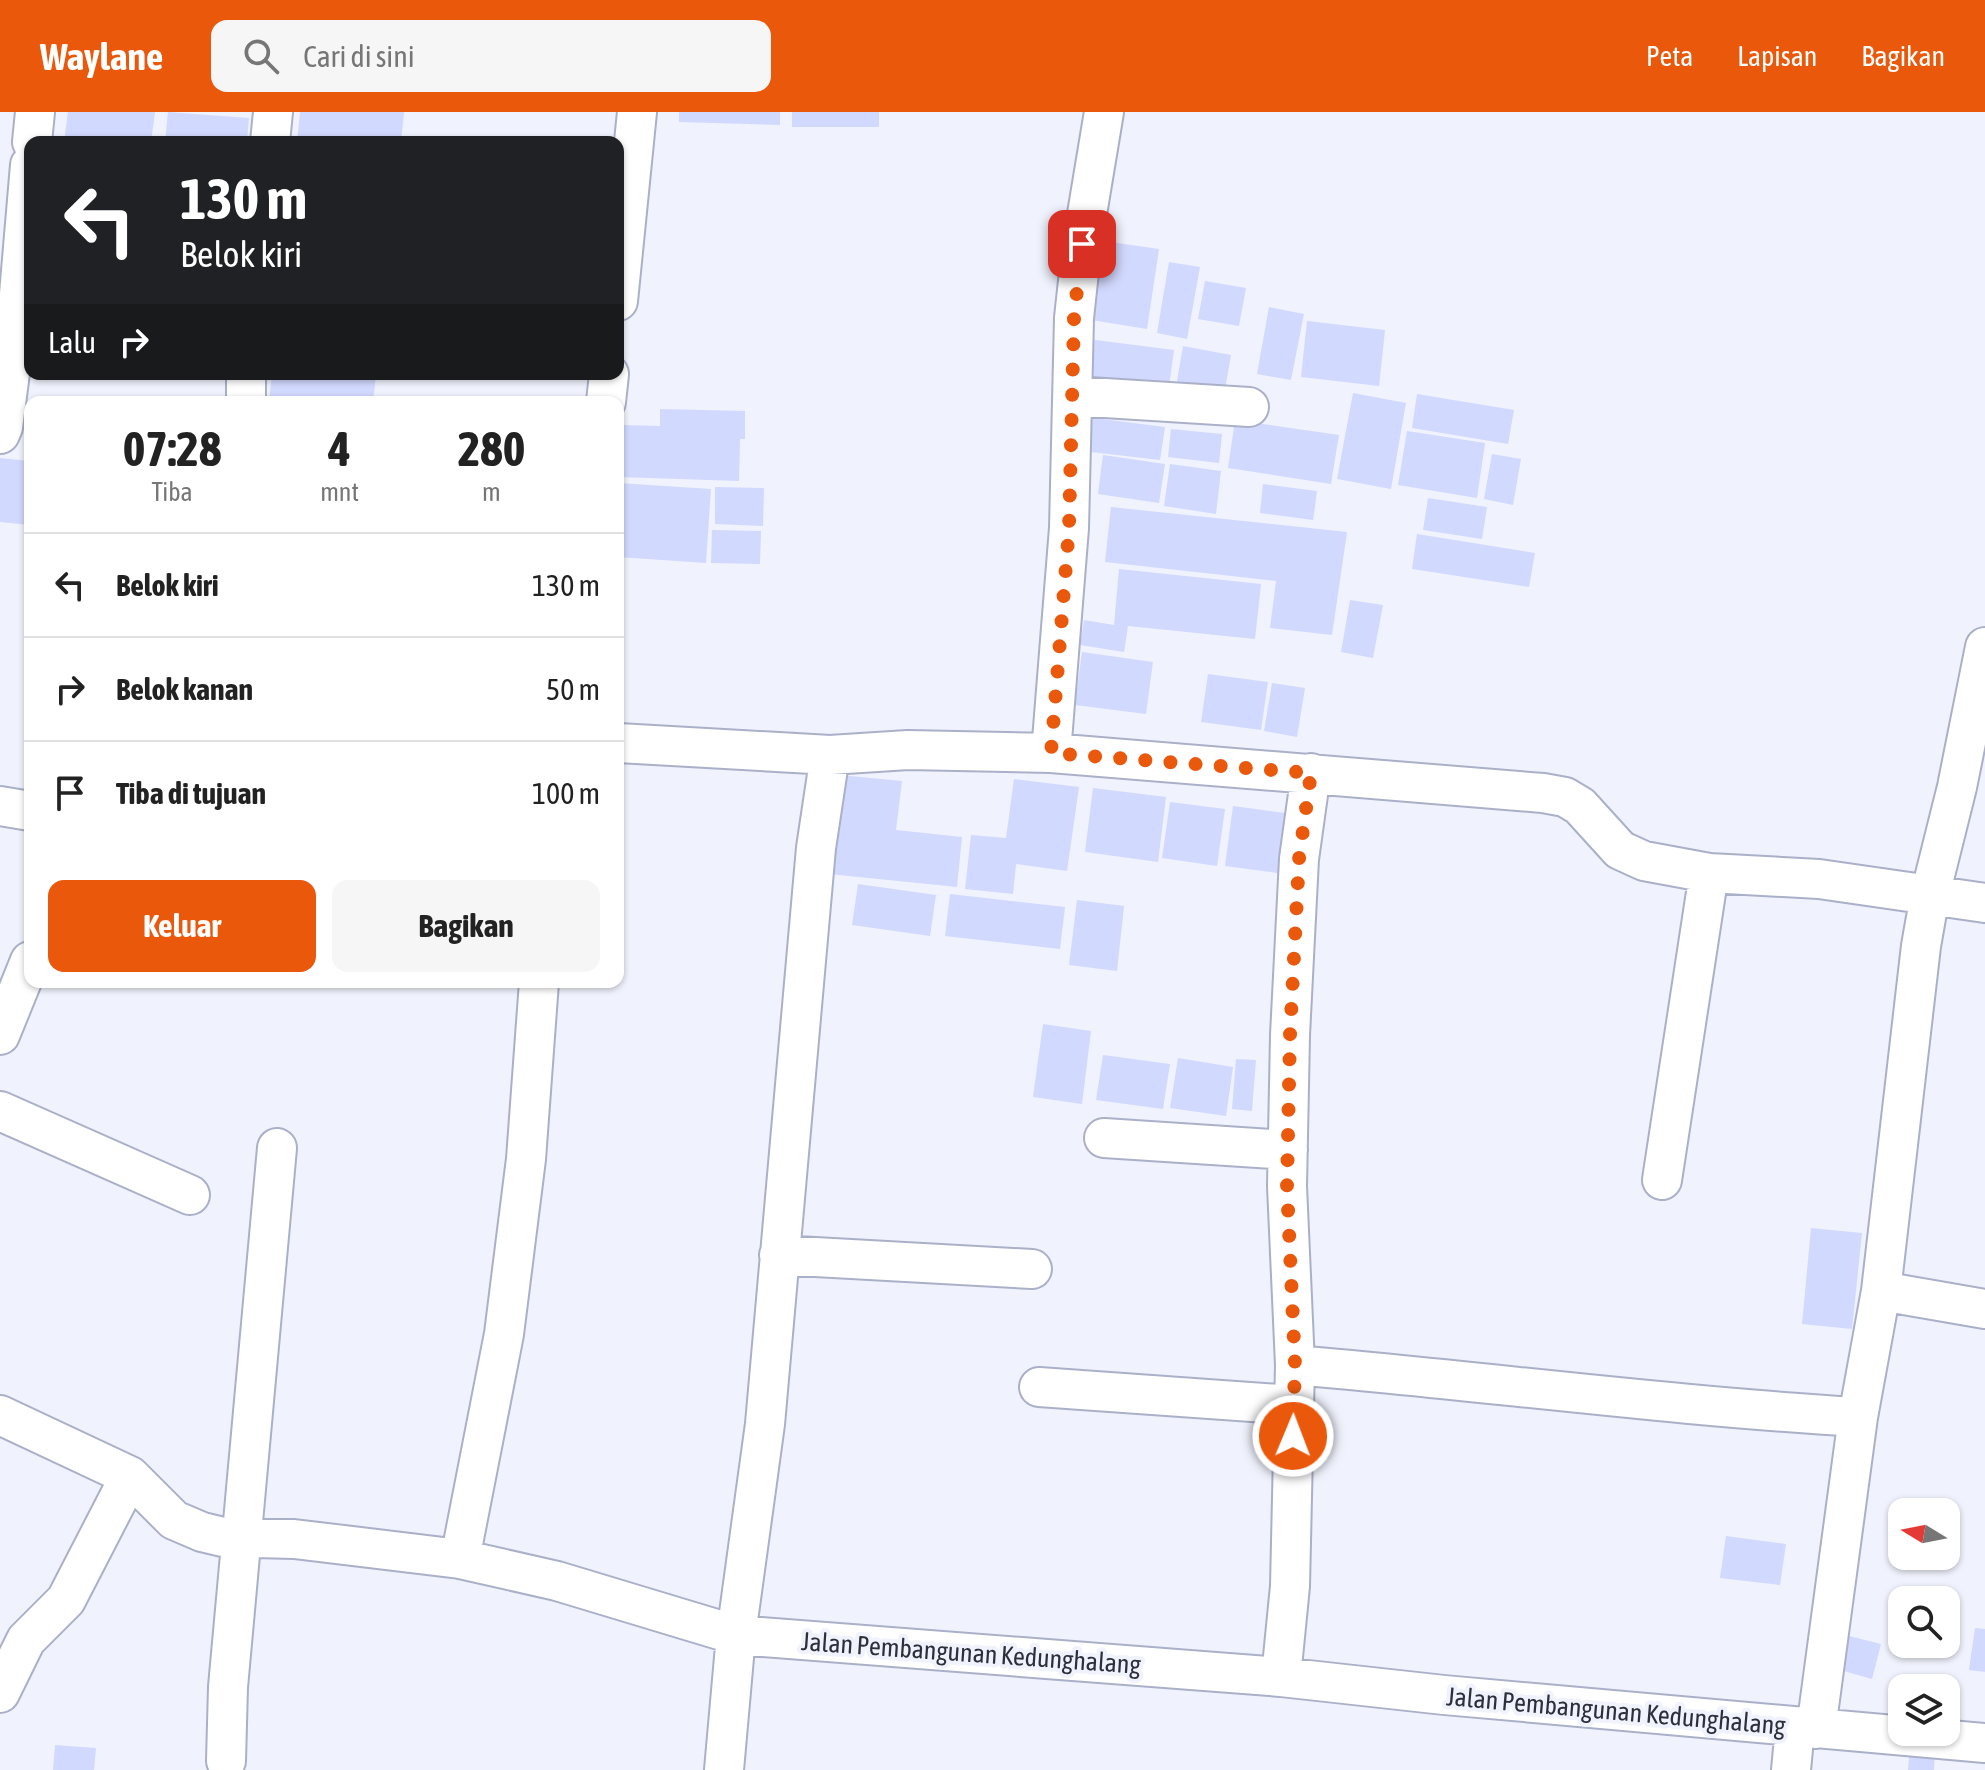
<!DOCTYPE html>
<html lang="id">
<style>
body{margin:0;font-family:"Asap Condensed",sans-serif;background:#f6f6f6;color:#222;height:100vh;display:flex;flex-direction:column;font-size:30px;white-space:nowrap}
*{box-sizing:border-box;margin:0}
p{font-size:26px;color:#767676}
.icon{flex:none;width:44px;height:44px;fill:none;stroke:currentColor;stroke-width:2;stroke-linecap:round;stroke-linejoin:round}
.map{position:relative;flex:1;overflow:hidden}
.drawer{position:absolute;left:24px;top:284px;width:600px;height:592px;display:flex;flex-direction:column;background:#fff;border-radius:16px;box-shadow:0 2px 6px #0004}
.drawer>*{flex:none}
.top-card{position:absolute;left:24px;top:24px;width:600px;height:244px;border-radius:16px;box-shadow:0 2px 6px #0004;background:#202124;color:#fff;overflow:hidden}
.needle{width:52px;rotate:280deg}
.buttons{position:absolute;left:1888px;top:1386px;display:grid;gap:16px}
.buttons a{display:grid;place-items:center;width:72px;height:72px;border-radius:16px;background:#fff;box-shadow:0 2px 6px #0004;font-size:40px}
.pin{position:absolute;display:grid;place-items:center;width:68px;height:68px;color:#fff;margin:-34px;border-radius:16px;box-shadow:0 4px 12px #0006}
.me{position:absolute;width:88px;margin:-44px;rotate:1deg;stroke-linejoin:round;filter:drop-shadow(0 0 6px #0008)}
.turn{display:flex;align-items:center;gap:28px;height:168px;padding:0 24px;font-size:36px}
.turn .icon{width:104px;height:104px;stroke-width:2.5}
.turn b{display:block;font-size:56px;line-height:68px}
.then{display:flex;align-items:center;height:76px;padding:0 24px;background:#0003;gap:16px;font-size:30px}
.eta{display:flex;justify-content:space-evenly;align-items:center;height:136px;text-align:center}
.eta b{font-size:48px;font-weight:700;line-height:56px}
.action{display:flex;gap:16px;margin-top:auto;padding:16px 24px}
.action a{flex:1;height:92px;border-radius:16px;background:#ea580c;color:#fff;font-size:32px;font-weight:700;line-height:92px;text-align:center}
.action a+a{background:#f6f6f6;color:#222}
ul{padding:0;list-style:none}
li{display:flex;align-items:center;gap:24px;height:104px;padding:0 24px;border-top:2px solid #e0e0e0}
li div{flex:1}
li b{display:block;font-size:30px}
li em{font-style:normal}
header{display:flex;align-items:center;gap:48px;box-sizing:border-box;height:112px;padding:0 40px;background:#ea580c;color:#fff}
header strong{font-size:38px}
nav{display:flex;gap:44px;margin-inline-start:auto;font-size:28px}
.search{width:560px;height:72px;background:#f6f6f6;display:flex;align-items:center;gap:20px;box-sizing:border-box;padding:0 28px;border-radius:16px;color:#767676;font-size:30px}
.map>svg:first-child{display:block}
.building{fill:#d2d9fe}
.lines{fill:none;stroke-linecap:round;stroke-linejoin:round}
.street-casing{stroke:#abb0c9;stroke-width:42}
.street{stroke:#fff;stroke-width:38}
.route{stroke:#ea580c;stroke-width:14;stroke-dasharray:0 25.2}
.labels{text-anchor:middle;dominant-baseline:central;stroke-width:8;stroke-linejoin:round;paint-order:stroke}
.street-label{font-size:26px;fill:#2d2f39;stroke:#f0f2fd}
</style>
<header>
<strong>Waylane</strong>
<div class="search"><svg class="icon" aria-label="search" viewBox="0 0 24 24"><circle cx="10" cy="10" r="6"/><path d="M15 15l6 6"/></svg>Cari di sini</div>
<nav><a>Peta</a><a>Lapisan</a><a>Bagikan</a></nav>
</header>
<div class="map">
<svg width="1985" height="1658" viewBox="0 0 1985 1658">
<rect width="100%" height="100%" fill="#f0f2fd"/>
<!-- building -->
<path class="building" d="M68 0H155L151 30H64Z
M168 0 249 6 247 30H165Z
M300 0H404L401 30H297Z
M679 0H780V13L679 10Z
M792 0H879V15H792Z
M1096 128 1159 137 1147 217 1085 207Z
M1169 150 1200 155 1187 227 1157 221Z
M1205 169 1246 176 1239 214 1198 207Z
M1269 195 1304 202 1291 268 1257 262Z
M1307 209 1385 218 1379 274 1301 265Z
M1088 227 1174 238 1169 275 1083 264Z
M1183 234 1231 243 1224 283 1176 275Z
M272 262H376L373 290H269Z
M1353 281 1406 291 1391 377 1337 367Z
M1417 282 1514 298 1508 332 1412 316Z
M660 297 745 299V327H740L739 369 619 365 621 313 660 314Z
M1086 305 1165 315 1160 348 1082 339Z
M1235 308 1339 323 1331 372 1228 356Z
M1171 317 1222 322 1219 351 1168 345Z
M1407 319 1485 331 1477 386 1398 373Z
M1492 342 1521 347 1513 393 1484 387Z
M1103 343 1165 352 1159 391 1098 382Z
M0 346 30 349V413L0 410Z
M1170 352 1221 359 1216 402 1164 394Z
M618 371 711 377 706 451 618 445Z
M1263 372 1317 379 1313 408 1260 401Z
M715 375 764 376 763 414 715 412Z
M1428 386 1487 395 1482 427 1423 418Z
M1111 395 1347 420 1332 523 1270 516 1276 469 1105 450Z
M712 418 761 419 760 452 711 451Z
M1417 422 1535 441 1529 475 1412 457Z
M1119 457 1261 472 1255 527 1128 514 1124 540 1080 533 1084 508 1114 513Z
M1350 488 1383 493 1373 546 1341 540Z
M1082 540 1153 550 1146 602 1075 593Z
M1208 562 1268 570 1261 618 1201 610Z
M1272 571 1305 576 1297 625 1264 619Z
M840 663 902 669 896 718 962 725 957 775 829 762Z
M1014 667 1079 675 1067 759 1016 752 1013 782 965 777 971 723 1006 726Z
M1093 676 1166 685 1158 750 1085 740Z
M1170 690 1225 697 1217 754 1162 746Z
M1233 694 1292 702 1284 762 1225 754Z
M858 772 936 783 930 824 852 813Z
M950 782 1065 795 1060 837 945 824Z
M1077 788 1124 794 1117 859 1069 853Z
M1043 912 1091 919 1082 992 1033 985Z
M1103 943 1170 952 1163 997 1096 988Z
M1178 946 1233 955 1226 1004 1170 996Z
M1236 947 1256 948 1252 999 1232 997Z
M1811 1116 1862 1121 1852 1217 1802 1212Z
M1726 1424 1786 1432 1780 1473 1720 1466Z
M1975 1516 1985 1517V1560L1969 1558Z
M1841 1522 1881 1532 1872 1567 1833 1556Z
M55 1633 96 1636 94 1658H53Z
M1910 1633 1935 1634 1934 1658H1908Z"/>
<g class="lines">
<defs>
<path id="street" d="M32 30 35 0
M270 30 273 0
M618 189 637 0
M246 262V290
M1073 284 1249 295
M606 290 609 262
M0 322 3 315 17 206 30 53
M618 631 830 643 908 638 1051 641 1543 681 1565 685 1580 694 1620 738 1644 749 1709 761 1819 767 1985 791
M1051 641 1069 416 1074 206 1082 132 1104 0
M0 694 30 699
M0 923 30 849
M0 999 190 1083
M1104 1026 1288 1038
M1662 1068 1709 761
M779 1143 1032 1157
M1881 1179 1985 1197
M1295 1253C1483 1269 1670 1294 1858 1305
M1039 1275 1294 1293
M0 1303 130 1364 174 1408 202 1420 223 1425 294 1427 460 1447 557 1469 736 1523 1281 1565 1444 1583 1985 1631
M460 1447 504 1222 526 1047 539 870
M1281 1565 1290 1474 1295 1253 1287 1074 1290 923 1299 747 1311 661
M0 1581 26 1528 66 1488 130 1364
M1816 1617 1858 1305 1881 1179 1921 834 1930 783 1957 675 1985 535
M226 1649 228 1575 277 1036
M724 1658 736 1523 765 1312 816 736 830 643
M1791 1658 1795 1616"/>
</defs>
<!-- street casing -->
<use href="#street" class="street-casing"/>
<!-- street -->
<use href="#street" class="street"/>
</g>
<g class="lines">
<!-- route -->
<path class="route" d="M1082 132 1074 206 1069 416 1051 641 1311 661 1299 747 1290 923 1287 1074 1295 1253 1293 1324"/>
</g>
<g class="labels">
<!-- street labels -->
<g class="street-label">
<text transform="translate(971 1541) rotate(4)">Jalan Pembangunan Kedunghalang</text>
<text transform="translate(1616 1599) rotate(5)">Jalan Pembangunan Kedunghalang</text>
</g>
</g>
</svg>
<div class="buttons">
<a><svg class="needle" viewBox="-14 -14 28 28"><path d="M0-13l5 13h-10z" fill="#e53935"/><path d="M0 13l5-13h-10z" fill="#767676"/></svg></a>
<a><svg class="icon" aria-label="search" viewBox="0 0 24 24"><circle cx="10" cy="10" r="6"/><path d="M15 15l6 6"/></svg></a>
<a><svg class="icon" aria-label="layers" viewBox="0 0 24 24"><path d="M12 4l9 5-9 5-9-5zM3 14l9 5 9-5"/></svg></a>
</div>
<div class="pin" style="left:1082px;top:132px;background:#d93025"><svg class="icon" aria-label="arrive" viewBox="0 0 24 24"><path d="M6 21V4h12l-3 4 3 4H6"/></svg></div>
<svg class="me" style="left:1293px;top:1324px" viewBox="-20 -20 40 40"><circle r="17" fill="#ea580c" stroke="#fff" stroke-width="3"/><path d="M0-11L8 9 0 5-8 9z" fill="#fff"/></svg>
<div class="top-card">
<div class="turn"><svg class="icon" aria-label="left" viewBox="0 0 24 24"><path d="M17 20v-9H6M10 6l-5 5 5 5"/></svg><div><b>130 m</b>Belok kiri</div></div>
<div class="then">Lalu<svg class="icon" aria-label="right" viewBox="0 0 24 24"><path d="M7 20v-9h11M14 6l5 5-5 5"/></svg></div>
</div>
<section class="drawer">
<div class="eta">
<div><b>07:28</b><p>Tiba</p></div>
<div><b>4</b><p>mnt</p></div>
<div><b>280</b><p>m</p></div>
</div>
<ul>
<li><svg class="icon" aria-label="left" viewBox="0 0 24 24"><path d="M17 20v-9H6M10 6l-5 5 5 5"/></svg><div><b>Belok kiri</b></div><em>130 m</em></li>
<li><svg class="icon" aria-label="right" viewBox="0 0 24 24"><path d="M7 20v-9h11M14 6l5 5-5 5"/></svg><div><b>Belok kanan</b></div><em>50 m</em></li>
<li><svg class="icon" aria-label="arrive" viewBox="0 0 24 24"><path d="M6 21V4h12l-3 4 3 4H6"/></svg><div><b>Tiba di tujuan</b></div><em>100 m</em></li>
</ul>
<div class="action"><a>Keluar</a><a>Bagikan</a></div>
</section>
</div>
